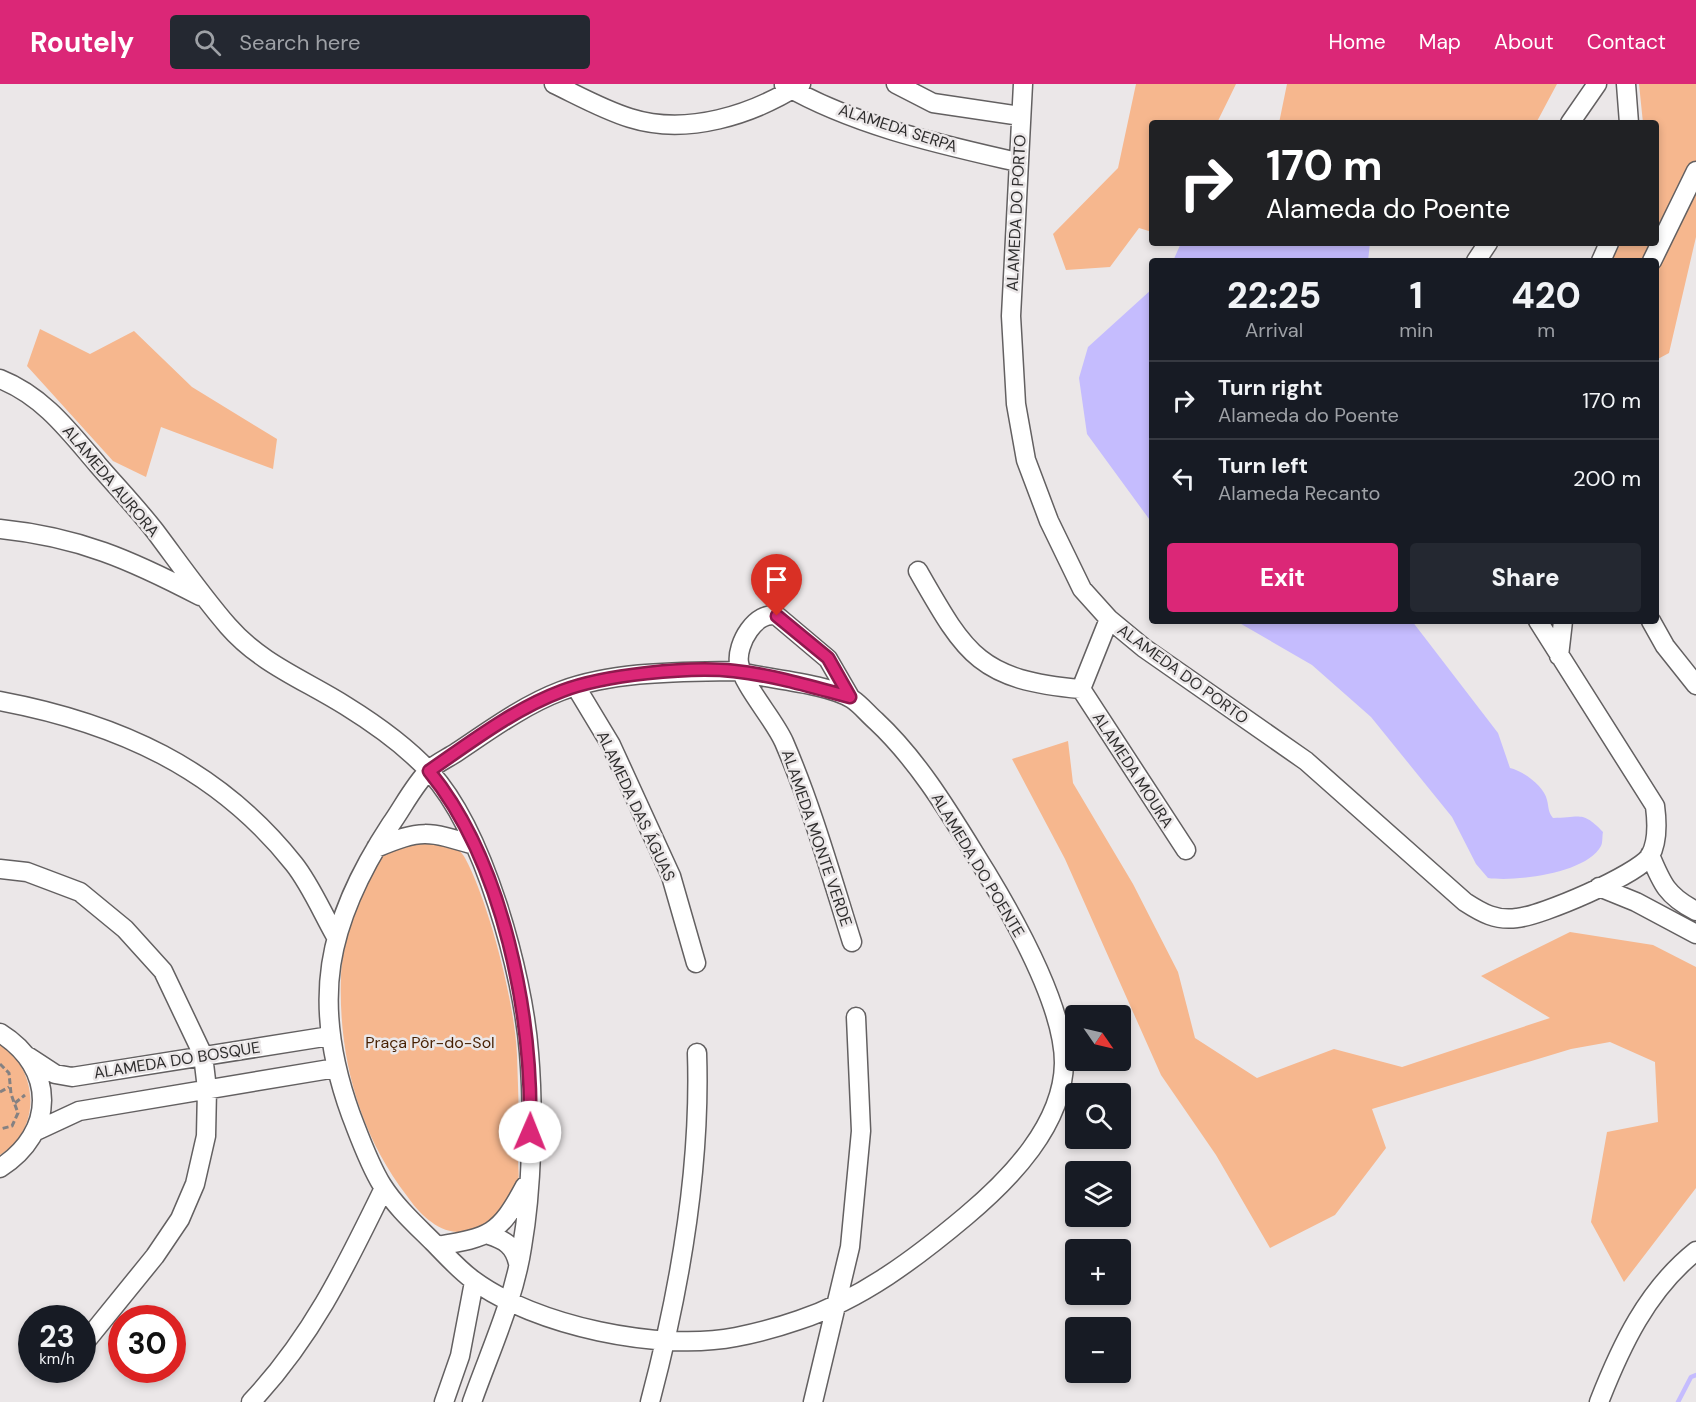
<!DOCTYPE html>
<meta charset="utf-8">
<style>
body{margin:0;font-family:"DM Sans",sans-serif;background:#242831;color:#f1f3f6;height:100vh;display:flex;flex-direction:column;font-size:22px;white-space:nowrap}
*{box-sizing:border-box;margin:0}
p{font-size:20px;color:#9ea1a6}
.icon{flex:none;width:33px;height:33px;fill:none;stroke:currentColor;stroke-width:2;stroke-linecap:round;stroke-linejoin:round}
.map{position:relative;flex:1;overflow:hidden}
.details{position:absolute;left:1149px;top:174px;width:510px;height:366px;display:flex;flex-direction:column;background:#171b24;border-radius:6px;box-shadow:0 3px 9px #0003}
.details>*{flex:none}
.top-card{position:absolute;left:1149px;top:36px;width:510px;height:126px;border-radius:6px;box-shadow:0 3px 9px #0003;background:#202124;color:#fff;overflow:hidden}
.needle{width:39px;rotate:124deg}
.fabs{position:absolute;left:1065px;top:921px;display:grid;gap:12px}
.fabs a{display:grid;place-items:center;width:66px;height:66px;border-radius:6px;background:#171b24;box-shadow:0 3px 9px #0003;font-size:30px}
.speed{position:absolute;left:18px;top:1221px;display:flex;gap:12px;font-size:30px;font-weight:700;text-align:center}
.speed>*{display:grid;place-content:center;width:78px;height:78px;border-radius:50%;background:#171b24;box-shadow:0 3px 9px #0003;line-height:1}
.speed small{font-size:15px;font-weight:400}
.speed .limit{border:9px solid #d22;background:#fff;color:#111}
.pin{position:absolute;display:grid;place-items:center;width:51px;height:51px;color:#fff;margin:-62px -26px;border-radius:50% 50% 50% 0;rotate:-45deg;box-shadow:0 0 6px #0007}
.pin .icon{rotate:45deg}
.me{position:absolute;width:66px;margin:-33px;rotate:1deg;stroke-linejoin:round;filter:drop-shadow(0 0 4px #0008)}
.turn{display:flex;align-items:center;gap:21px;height:126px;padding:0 18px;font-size:27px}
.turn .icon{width:78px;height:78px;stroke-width:2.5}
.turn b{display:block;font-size:42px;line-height:51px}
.eta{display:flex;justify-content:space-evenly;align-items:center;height:102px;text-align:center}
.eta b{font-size:36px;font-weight:800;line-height:42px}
.button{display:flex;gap:12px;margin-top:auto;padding:12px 18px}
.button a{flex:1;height:69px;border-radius:6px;background:#db2777;color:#fff;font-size:24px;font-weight:800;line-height:69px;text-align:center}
.button a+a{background:#242831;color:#f1f3f6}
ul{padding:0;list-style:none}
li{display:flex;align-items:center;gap:18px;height:78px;padding:0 18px;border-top:2px solid #363941}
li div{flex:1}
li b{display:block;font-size:22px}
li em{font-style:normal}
header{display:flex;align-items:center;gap:36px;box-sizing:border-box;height:84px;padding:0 30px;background:#db2777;color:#fff}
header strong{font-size:28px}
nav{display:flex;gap:33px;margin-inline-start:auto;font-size:21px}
.search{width:420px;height:54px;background:#242831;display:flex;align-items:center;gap:15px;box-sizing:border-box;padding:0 21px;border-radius:6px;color:#9ea1a6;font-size:22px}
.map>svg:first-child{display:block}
.green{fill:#f6b78e}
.water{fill:#c5bcfe}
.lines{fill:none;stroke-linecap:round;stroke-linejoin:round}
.stream{stroke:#c5bcfe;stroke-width:4.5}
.minor-casing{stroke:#636061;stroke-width:21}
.path{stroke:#848182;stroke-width:3;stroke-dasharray:6 3;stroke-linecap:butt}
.minor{stroke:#fff;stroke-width:18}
.route-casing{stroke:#8e194d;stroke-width:15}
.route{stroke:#db2777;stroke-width:10}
.labels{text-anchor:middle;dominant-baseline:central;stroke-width:5;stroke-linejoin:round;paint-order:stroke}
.street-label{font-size:16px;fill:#2f2e2e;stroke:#ebe7e8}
.park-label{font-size:16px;fill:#461f00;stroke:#ebe7e8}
</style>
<header>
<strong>Routely</strong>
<div class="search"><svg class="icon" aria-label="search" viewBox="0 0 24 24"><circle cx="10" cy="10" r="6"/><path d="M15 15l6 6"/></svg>Search here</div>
<nav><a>Home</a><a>Map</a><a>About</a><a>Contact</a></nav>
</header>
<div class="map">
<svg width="1696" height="1318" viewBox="0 0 1696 1318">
<rect width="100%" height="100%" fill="#ebe7e8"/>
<!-- green -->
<path class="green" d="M1136 0H1236L1217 39H1152V148L1139 144 1110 183 1066 186 1053 150 1118 84Z
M1287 0H1557L1536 39H1279Z
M1639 0H1696V153L1669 269 1656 276V177H1609L1617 159H1656V39H1643Z
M40 245 90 270 134 247 192 303 277 355 273 385 161 343 146 393 113 377 27 282Z
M1068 657 1073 699 1133 800 1178 888 1195 954 1257 994 1334 965 1402 983 1550 934 1481 892 1570 848 1653 861 1696 883V1104L1624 1198 1591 1138 1607 1048 1658 1038 1655 978 1610 958 1571 965 1372 1025 1386 1064 1335 1131 1270 1164 1216 1071 1161 991 1065 775 1012 675Z
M450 758C455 763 462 768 465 774 489 818 515 920 517 971 518 1005 520 1040 518 1075 518 1083 520 1095 517 1102 514 1111 505 1121 499 1128 488 1144 476 1148 457 1148 436 1147 418 1128 407 1112 358 1048 338 971 341 891 343 850 365 793 389 760Z
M0 960C39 986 42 1046 0 1071Z"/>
<!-- water -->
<path class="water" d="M1181 159H1370L1368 177H1173Z
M1152 205V439L1087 350 1079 294 1088 263Z
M1236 537H1412L1498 649 1510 684C1523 687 1544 702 1547 716 1549 724 1548 728 1553 734 1580 734 1582 726 1603 748 1602 752 1603 758 1601 762 1587 789 1516 798 1488 794L1476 780 1452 733 1371 633 1312 581Z"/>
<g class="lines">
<!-- stream -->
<path class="stream" d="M1678 1318 1691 1293 1696 1291"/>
<defs>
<path id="minor" d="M554 0C579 12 604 26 630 34 687 52 752 31 801 0
M896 0 933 19 1021 32
M1023 0 1011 232 1016 320 1026 376 1049 437 1082 505 1109 535 1144 564 1306 677 1465 818C1482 829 1496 837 1517 834 1541 832 1637 791 1650 772 1658 758 1657 737 1655 722L1538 537
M1626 0 1629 39
M784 1C855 42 939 60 1017 78
M1570 39 1597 0
M1476 177 1488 159
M1601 177 1609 159
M1652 177 1696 87
M0 295C43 312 69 347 98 381 117 403 137 424 155 447 179 479 202 512 228 542 261 580 305 596 346 622 375 640 407 663 430 688 484 747 523 889 529 969 534 1028 532 1105 522 1163 514 1216 490 1267 472 1318
M0 445C79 453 131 476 200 512
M918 487C966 571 979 596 1081 605L1109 535
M1651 537 1665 562 1696 601
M1559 572 1563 537
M735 587C765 595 827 599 852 615 860 620 868 630 876 637 921 679 953 735 986 788 1015 836 1064 923 1064 979 1063 1041 1010 1095 966 1132 916 1174 862 1215 799 1236 779 1243 756 1249 736 1253 660 1268 535 1242 473 1196 458 1185 446 1171 433 1158 415 1140 396 1123 382 1101 369 1080 360 1054 351 1031 310 918 326 839 391 740 403 723 414 701 429 686 437 679 448 674 457 668 490 646 524 621 561 607 615 587 678 588 735 587Z
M576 603 611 661 671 792 696 879
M1081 605 1186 766
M850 613 828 575 777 532C756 526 736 560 739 579 743 602 774 635 784 658 812 723 831 791 852 858
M0 617C117 639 218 684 294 780 310 800 322 828 335 851
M376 764C421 745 428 747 474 761
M1650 771C1662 800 1667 812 1696 827
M0 785 27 788 80 808 125 845 163 887 203 971 207 1005 206 1052 195 1100 180 1135 155 1172 82 1262
M1599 803 1636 818 1696 850
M0 949C56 984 56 1048 0 1084
M29 973 55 990 72 993 330 952
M36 1047 79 1027 336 984
M489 1151C505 1156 514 1162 518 1179
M437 1162C490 1153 499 1151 525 1102
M251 1318C312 1253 345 1184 384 1104
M444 1318 460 1272 474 1198
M650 1318C680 1205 701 1087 697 969
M813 1318 850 1163 861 1047 856 933
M1599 1318C1621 1262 1647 1206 1696 1167"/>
</defs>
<!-- minor casing -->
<use href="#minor" class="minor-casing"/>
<!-- path -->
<path class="path" d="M0 980 9 989 11 1010 18 1029 12 1042 0 1045
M0 1008 9 1003
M15 1019 25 1011"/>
<!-- minor -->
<use href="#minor" class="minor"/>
</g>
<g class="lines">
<defs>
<path id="route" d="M530 1048C533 932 504 779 429 687 471 658 514 625 562 607 603 591 690 582 734 587 773 591 812 603 850 613L828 574 777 532"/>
</defs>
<!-- route casing -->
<use href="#route" class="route-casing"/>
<!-- route -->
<use href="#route" class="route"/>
</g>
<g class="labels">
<!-- street labels -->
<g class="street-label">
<text transform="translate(898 44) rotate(18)">ALAMEDA SERPA</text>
<text transform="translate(1016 129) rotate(-87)">ALAMEDA DO PORTO</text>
<text transform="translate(111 397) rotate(50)">ALAMEDA AURORA</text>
<text transform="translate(1183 590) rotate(36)">ALAMEDA DO PORTO</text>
<text transform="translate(1133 686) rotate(57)">ALAMEDA MOURA</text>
<text transform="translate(636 722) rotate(65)">ALAMEDA DAS ÁGUAS</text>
<text transform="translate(817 754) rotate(71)">ALAMEDA MONTE VERDE</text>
<text transform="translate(978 781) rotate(59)">ALAMEDA DO POENTE</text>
<text transform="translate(177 976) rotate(-9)">ALAMEDA DO BOSQUE</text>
</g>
<!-- park labels -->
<g class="park-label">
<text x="430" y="958">Praça Pôr-do-Sol</text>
</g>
</g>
</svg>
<div class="fabs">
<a><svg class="needle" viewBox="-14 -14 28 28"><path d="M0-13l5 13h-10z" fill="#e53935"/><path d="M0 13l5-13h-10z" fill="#9ea1a6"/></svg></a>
<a><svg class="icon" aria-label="search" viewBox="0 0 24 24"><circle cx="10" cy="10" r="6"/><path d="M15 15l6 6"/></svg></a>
<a><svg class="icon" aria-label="layers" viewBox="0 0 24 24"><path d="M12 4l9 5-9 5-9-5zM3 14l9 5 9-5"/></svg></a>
<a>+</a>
<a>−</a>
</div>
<div class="speed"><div>23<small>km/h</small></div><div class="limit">30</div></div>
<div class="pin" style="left:777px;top:532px;background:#d93025"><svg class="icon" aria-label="arrive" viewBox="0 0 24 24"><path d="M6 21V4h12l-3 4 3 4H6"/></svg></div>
<svg class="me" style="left:530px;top:1048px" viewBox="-20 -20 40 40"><circle r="19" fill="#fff"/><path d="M0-13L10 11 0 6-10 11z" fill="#db2777"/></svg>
<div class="top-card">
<div class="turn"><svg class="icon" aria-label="right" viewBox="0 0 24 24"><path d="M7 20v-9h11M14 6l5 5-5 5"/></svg><div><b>170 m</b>Alameda do Poente</div></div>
</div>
<section class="details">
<div class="eta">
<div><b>22:25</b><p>Arrival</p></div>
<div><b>1</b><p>min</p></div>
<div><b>420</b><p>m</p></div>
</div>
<ul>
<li><svg class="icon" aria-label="right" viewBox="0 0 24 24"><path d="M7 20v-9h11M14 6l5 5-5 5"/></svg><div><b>Turn right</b><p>Alameda do Poente</p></div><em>170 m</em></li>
<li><svg class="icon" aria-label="left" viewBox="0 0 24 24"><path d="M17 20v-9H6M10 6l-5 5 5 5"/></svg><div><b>Turn left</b><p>Alameda Recanto</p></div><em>200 m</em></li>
</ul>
<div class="button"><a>Exit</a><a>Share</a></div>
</section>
</div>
